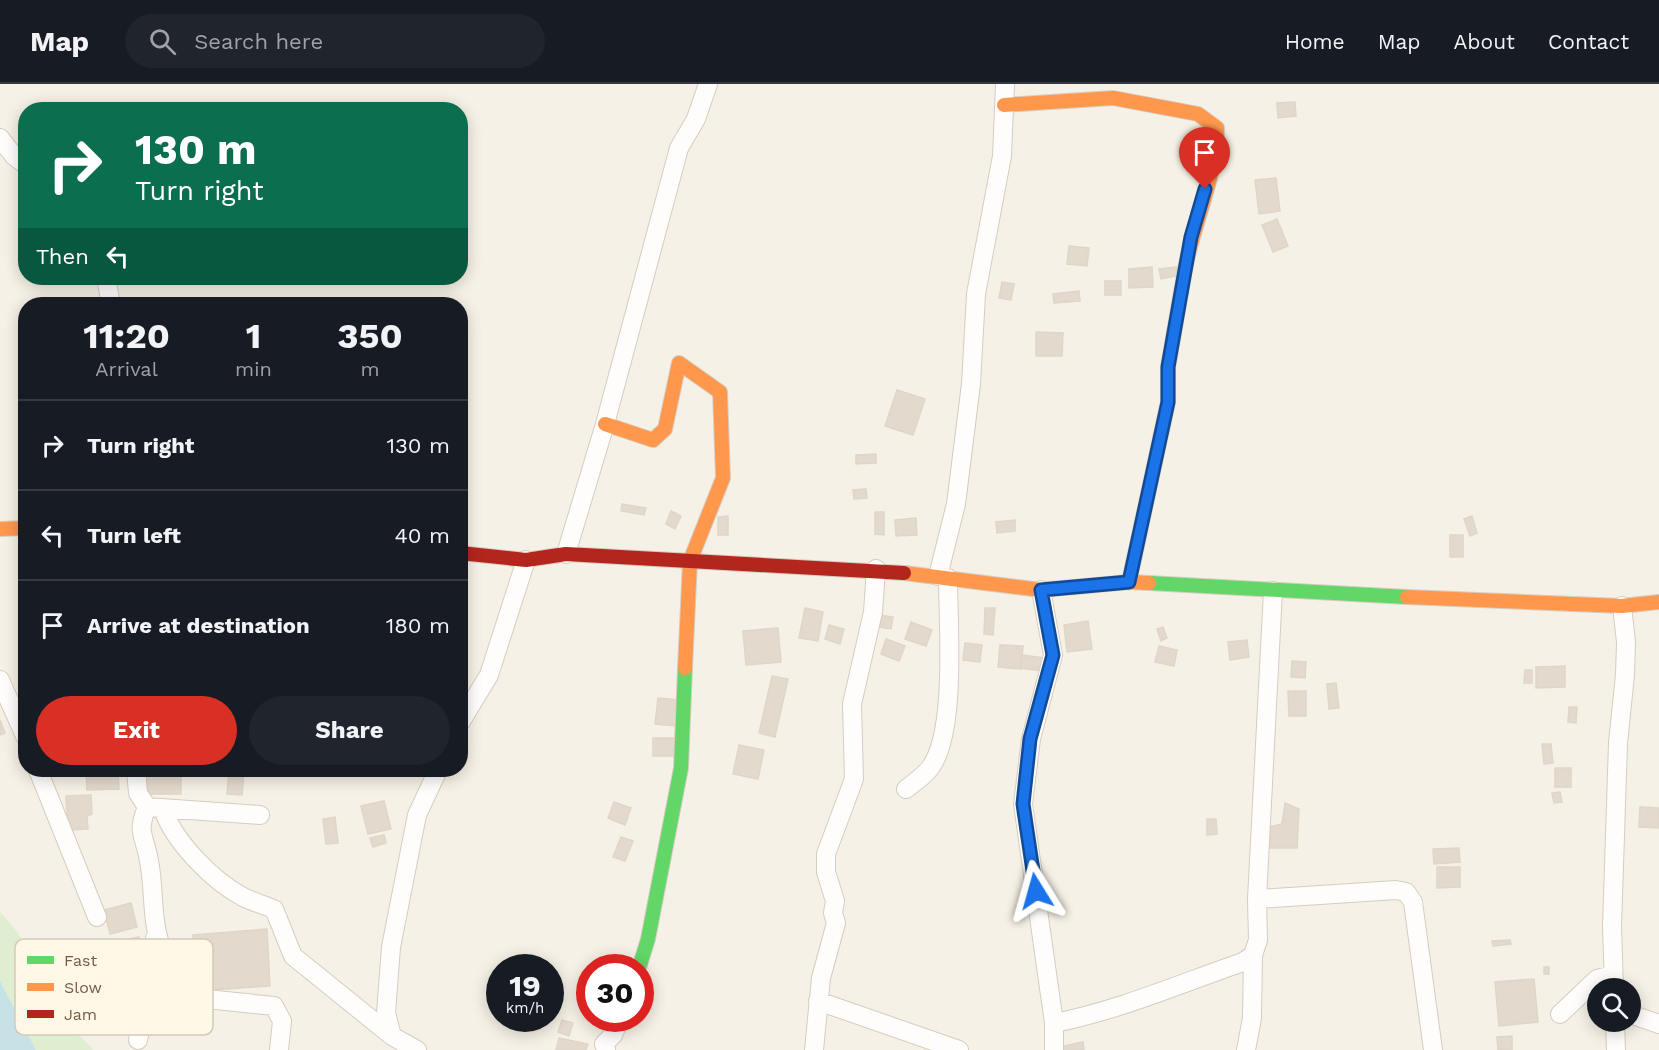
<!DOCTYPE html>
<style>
body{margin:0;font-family:"Work Sans",sans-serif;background:#20242c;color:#f1f3f6;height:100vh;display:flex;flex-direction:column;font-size:22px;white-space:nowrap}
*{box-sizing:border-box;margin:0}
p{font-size:20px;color:#9ea1a6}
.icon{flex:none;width:33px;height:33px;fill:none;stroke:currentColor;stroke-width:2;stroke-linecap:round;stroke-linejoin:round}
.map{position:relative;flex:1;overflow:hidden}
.panel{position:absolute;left:18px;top:213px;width:450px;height:480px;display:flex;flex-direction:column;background:#171b24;border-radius:24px;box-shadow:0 3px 15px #0003}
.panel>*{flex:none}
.banner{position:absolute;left:18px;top:18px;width:450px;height:183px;border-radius:24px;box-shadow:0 3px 15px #0003;background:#0b6e4f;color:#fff;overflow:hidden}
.tools{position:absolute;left:1587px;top:894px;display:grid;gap:12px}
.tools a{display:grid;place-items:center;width:54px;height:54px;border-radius:50%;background:#171b24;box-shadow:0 3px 15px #0003;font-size:30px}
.speed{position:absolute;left:486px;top:870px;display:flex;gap:12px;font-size:30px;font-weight:700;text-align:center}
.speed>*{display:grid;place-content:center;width:78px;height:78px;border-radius:50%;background:#171b24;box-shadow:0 3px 15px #0003;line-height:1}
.speed small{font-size:15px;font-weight:400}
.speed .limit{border:9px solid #d22;background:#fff;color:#111}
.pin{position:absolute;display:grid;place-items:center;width:51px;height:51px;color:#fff;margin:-62px -26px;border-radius:50% 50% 50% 0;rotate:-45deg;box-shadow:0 0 6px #0007}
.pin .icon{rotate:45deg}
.me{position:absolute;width:66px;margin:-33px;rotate:352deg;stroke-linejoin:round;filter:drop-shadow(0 0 4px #0008)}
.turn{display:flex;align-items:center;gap:21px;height:126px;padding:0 18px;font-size:27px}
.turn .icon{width:78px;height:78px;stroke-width:2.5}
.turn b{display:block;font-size:42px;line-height:51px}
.then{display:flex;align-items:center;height:57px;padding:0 18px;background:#0003;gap:12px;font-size:22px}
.eta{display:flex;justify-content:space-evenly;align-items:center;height:102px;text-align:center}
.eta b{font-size:36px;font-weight:700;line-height:42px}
.button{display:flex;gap:12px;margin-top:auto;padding:12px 18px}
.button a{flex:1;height:69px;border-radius:36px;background:#d93025;color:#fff;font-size:24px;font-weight:700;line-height:69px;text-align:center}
.button a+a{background:#20242c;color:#f1f3f6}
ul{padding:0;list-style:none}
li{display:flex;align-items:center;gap:18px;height:90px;padding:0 18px;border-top:2px solid #363941}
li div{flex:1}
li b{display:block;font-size:22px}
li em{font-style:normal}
header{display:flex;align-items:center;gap:36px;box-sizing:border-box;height:84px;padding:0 30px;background:#171b24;border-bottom:2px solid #363941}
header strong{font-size:28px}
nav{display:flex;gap:33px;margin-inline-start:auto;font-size:21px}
.search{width:420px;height:54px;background:#20242c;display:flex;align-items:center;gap:15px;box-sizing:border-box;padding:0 21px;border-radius:33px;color:#9ea1a6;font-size:22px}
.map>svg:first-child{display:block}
.green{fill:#dfeed0}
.water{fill:#c7e2e7}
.building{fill:#e3d9cd;stroke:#dfd5c8;stroke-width:1.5}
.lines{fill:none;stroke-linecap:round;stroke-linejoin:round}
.street-casing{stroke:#d6ccc1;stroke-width:20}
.fast-casing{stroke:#d7cdc3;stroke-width:16}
.slow-casing{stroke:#d7cdc3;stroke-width:16}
.jam-casing{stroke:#d7cdc3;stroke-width:16}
.street{stroke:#fefdfb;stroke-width:18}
.fast{stroke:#63d668;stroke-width:14}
.slow{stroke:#ff974d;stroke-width:14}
.jam{stroke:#b3261e;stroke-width:14}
.route-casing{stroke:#114b97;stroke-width:15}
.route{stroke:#1a73e8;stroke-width:10}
.key{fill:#fff8e7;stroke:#d6c9b7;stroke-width:1.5}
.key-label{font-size:16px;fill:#755b46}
</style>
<header>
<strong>Map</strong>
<div class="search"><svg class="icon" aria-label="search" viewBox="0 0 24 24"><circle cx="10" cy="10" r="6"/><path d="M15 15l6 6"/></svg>Search here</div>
<nav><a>Home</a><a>Map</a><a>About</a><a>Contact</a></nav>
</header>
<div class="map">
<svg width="1659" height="966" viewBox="0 0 1659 966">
<rect width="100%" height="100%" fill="#f6f1e6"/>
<!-- green -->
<path class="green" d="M0 828C11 840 24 855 30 870 38 889 38 903 51 922 62 939 81 950 93 966H36L0 897Z"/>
<!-- water -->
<path class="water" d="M0 897 36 966H0Z"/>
<!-- building -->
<path class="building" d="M1295 18 1296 32 1278 34 1277 19Z
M1276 94 1280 127 1259 130 1255 96Z
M1277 135 1288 162 1273 168 1262 141Z
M1069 162 1089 164 1087 182 1067 180Z
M1152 183 1153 203 1129 204V185Z
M1176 183 1177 192 1161 195 1159 185Z
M1105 197H1121V211H1105Z
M1002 198 1014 200 1011 216 999 214Z
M1079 207 1080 217 1054 219 1053 210Z
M1036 248 1063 249 1062 272H1036Z
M897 306 925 315 913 351 885 342Z
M876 370V379L856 380V371Z
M866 405 867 414 854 415 853 406Z
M622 420 646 424 644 431 621 427Z
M671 427 681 432 675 445 666 440Z
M875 428H884V451L875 450Z
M728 432V451H718V433Z
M1472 432 1477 449 1470 452 1464 435Z
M916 434 917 451 896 452 895 436Z
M1015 436V447L997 449 996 438Z
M1450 451H1463V473H1450Z
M805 524 823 528 818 557 799 554Z
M985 524H995L993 551 984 550Z
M874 530 893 533 891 545 872 542Z
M1088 537 1092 565 1067 568 1064 541Z
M911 538 932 546 926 562 905 555Z
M829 541 844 545 840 560 825 555Z
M1163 543 1167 554 1161 557 1157 545Z
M778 544 781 578 746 581 743 547Z
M886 555 905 562 899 577 881 570Z
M1247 556 1249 573 1230 576 1228 558Z
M965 559 982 561 980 578 963 576Z
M1000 561 1023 562 1021 585 998 583Z
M1159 562 1177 566 1174 582 1155 578Z
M1022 571 1044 574 1042 587 1020 584Z
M1292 577 1306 578 1305 594 1291 593Z
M1565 582V603L1536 604V583Z
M1525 586H1532V599H1524Z
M772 592 788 595 775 653 759 649Z
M1336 599 1339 624 1329 625 1327 600Z
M1288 607H1306V632H1289Z
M658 614 680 616 676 642 655 640Z
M1569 623H1577L1576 639 1568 638Z
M0 636 5 649 0 651Z
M653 654H674V672H653Z
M1542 660H1551L1553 679 1544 680Z
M739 661 764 666 758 695 733 690Z
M1555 684H1571V703H1555Z
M86 686H118L119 705 87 706Z
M229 686H244L242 711 227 710Z
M181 688V710H143L142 689Z
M1560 708 1562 718 1554 719 1552 709Z
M91 711 92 730 87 732 88 745 68 746 66 712Z
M384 717 391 745 368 750 361 722Z
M614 718 631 724 625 741 608 734Z
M1285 719 1299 725 1297 764H1265L1264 744 1282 740Z
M1640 723 1659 724V744L1639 743Z
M335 733 338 759 326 760 323 735Z
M1207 735H1216L1217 750 1207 751Z
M384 751 386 759 373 763 370 754Z
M621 753 633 757 625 777 613 773Z
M1459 764 1460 778 1434 780 1433 765Z
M1437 783H1460V803L1437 804Z
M131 819 137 843 110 850 104 826Z
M267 845 270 902 196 907 193 851Z
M139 853 141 866 134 867 138 886 110 891 104 860Z
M1510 856 1511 860 1493 862 1492 857Z
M1544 883H1549V890H1544Z
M1534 895 1538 938 1499 942 1495 898Z
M562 936 573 939 569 952 558 948Z
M1512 952V966H1498L1497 953Z
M559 954 588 960 586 966H556Z
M1083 958 1084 966H1059V963Z"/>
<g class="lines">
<defs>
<path id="street" d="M0 54 14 72 26 81
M106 194 111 220
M566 470 605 340 679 64 696 35 708 0
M938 492 956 420 971 300 976 210 1002 72 1005 0
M1041 506 1053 571 1031 655 1023 720 1054 939V966
M0 596 26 654
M460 639 489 591 526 476
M38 686 97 833
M136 686 138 709 147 723 260 731
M906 705C914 699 924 692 930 684 957 649 948 538 948 494
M147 723C137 748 143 748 148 772 153 792 152 815 155 837 157 859 173 896 187 913L274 922 282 937 279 966
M163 725C174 758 213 797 243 813 253 818 264 821 274 825L293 872 392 952 417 966
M1257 815 1396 806 1406 808 1413 818 1433 966
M1614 904 1612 843 1618 659 1625 591 1626 558 1622 522
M818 917 959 966
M1560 930 1597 895 1613 891
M1630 930 1659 940
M1615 938 1616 966
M1054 939C1117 927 1182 899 1243 878L1253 871 1258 856 1257 815 1273 507
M392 952 386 929 391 863 417 731 438 686
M138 956 156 873 155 854
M606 966 604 960 613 951 620 934
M814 966 821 894 836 839 833 829 835 817 826 788V770L854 695 852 620 873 528 876 485
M1246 966 1252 934 1253 871"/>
<path id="fast" d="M1129 498 1168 318V283L1185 185
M1149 499 1407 513
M639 884 648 855 681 684 685 584"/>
<path id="slow" d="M1004 21 1113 14 1198 30 1217 44C1217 91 1194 138 1185 185
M605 340 653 356 665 345 679 279 720 308 723 394 690 477 685 584
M0 445 26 444
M904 489 1041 506 1129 498 1149 499
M1407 513 1622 522 1659 518"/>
<path id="jam" d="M460 469 526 476 566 470 904 489"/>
</defs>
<!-- street casing -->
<use href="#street" class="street-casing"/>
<!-- fast casing -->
<use href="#fast" class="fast-casing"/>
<!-- slow casing -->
<use href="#slow" class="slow-casing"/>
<!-- jam casing -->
<use href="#jam" class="jam-casing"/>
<!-- street -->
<use href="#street" class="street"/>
<!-- fast -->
<use href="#fast" class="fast"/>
<!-- slow -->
<use href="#slow" class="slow"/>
<!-- jam -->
<use href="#jam" class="jam"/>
</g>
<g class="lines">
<defs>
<path id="route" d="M1036 807 1023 720 1030 655 1053 571 1041 506 1129 498 1168 318V283L1191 153 1205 105"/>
</defs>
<!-- route casing -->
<use href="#route" class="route-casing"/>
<!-- route -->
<use href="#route" class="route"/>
</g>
<!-- legend -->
<rect x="15" y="855" width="198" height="96" rx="9" class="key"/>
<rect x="27" y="872" width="27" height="8" fill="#63d668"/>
<rect x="27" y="899" width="27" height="8" fill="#ff974d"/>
<rect x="27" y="926" width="27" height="8" fill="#b3261e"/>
<g class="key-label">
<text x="64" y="882">Fast</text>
<text x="64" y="909">Slow</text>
<text x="64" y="936">Jam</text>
</g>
</svg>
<div class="tools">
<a><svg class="icon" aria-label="search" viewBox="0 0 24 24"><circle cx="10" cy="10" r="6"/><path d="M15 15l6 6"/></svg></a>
</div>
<div class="speed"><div>19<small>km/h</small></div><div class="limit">30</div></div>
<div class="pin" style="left:1205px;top:105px;background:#d93025"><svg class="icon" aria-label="arrive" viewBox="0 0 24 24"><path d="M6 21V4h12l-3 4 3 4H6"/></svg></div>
<svg class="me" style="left:1036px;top:807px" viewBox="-20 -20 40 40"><path d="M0-17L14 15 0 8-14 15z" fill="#1a73e8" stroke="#fff" stroke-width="4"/></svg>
<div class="banner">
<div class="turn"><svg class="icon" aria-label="right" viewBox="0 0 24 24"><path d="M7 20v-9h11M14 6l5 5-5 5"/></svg><div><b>130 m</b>Turn right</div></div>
<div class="then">Then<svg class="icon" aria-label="left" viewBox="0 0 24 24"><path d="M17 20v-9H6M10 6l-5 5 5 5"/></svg></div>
</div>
<section class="panel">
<div class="eta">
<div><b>11:20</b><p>Arrival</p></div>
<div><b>1</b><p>min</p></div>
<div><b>350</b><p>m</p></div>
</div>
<ul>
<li><svg class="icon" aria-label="right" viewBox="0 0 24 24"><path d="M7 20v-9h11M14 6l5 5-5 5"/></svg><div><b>Turn right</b></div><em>130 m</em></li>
<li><svg class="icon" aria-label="left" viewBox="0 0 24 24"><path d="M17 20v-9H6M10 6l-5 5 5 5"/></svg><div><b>Turn left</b></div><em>40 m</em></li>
<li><svg class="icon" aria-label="arrive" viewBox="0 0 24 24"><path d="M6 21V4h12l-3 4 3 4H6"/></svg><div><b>Arrive at destination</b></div><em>180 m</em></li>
</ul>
<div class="button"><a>Exit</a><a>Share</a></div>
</section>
</div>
